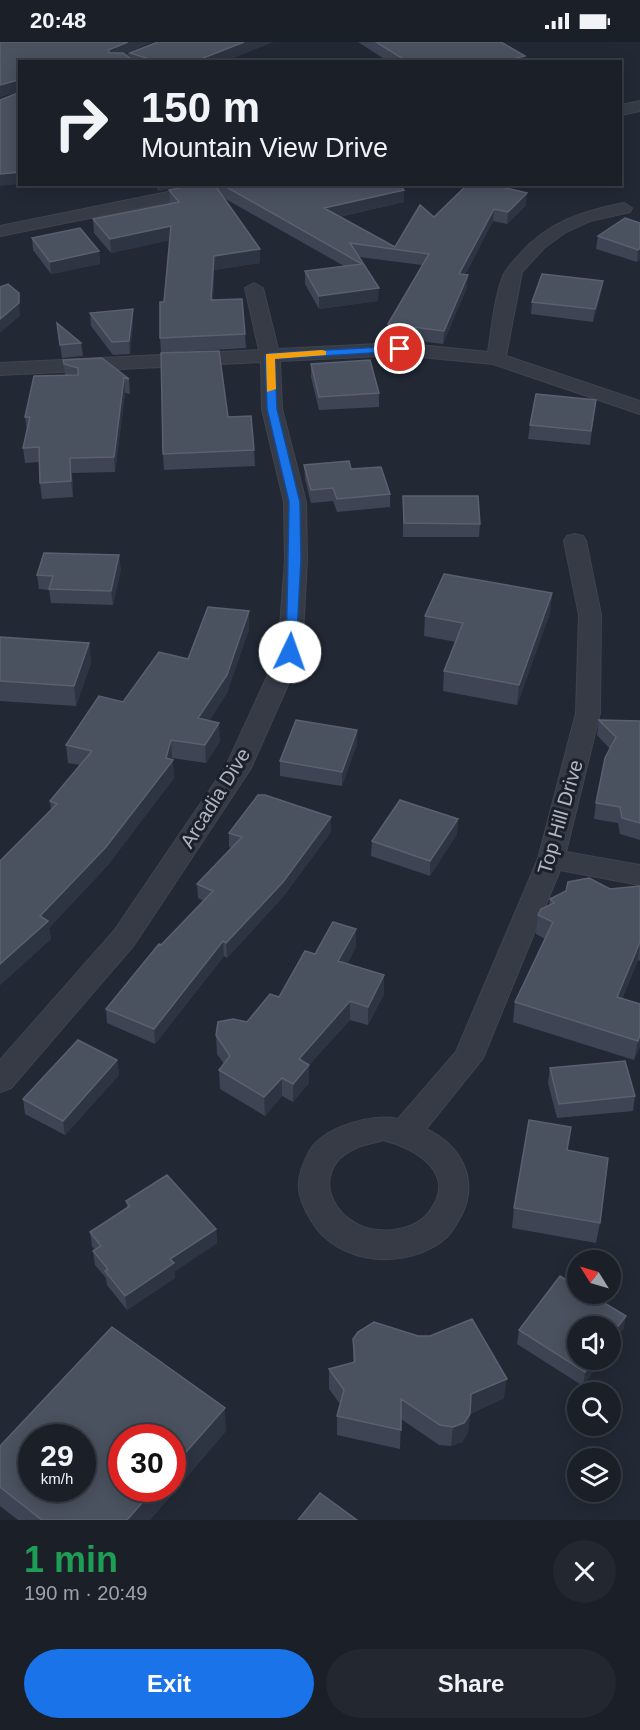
<!DOCTYPE html>
<meta charset="utf-8">
<style>
body{margin:0;font-family:Helvetica,sans-serif;background:#232730;color:#f1f3f6;height:100vh;display:flex;flex-direction:column;font-size:22px;white-space:nowrap}
*{box-sizing:border-box;margin:0}
p{font-size:20px;color:#9fa2a8}
.icon{flex:none;width:33px;height:33px;fill:none;stroke:currentColor;stroke-width:2;stroke-linecap:round;stroke-linejoin:round}
.map{position:relative;height:1478px;overflow:hidden}
.details{display:flex;flex-direction:column;background:#1a1f28;flex:1}
.details>*{flex:none}
.banner{position:absolute;left:18px;top:18px;width:604px;height:126px;border-radius:0px;box-shadow:0 3px 15px #0003,0 0 0 2px #383d45;background:#1a1f28;color:#f1f3f6;overflow:hidden}
.needle{width:39px;rotate:307deg}
.tools{position:absolute;left:567px;top:1208px;display:grid;gap:12px}
.tools a{display:grid;place-items:center;width:54px;height:54px;border-radius:50%;background:#1a1f28;box-shadow:0 3px 15px #0003,0 0 0 2px #383d45;font-size:30px}
.speed{position:absolute;left:18px;top:1382px;display:flex;gap:12px;font-size:30px;font-weight:700;text-align:center}
.speed>*{display:grid;place-content:center;width:78px;height:78px;border-radius:50%;background:#1a1f28;box-shadow:0 3px 15px #0003,0 0 0 2px #383d45;line-height:1}
.speed small{font-size:15px;font-weight:400}
.speed .limit{border:9px solid #d22;background:#fff;color:#111}
.pin{position:absolute;display:grid;place-items:center;width:51px;height:51px;color:#fff;margin:-26px;border:3px solid #fff;border-radius:50%;box-shadow:0 2px 6px #0007}
.me{position:absolute;width:66px;margin:-33px;rotate:3deg;stroke-linejoin:round;filter:drop-shadow(0 0 4px #0008)}
.turn{display:flex;align-items:center;gap:21px;height:126px;padding:0 24px;font-size:27px}
.turn .icon{width:78px;height:78px;stroke-width:2.5}
.turn b{display:block;font-size:42px;line-height:51px}
.round{display:grid;place-items:center;flex:none;width:63px;height:63px;border-radius:32px;background:#232730}
.headline{display:flex;align-items:center;justify-content:space-between;height:102px;padding:0 24px}
h1{font-size:36px;font-weight:600;line-height:45px;color:#1e9e55}
.primary-button{display:flex;gap:12px;margin-top:auto;padding:12px 24px}
.primary-button a{flex:1;height:69px;border-radius:36px;background:#1a73e8;color:#fff;font-size:24px;font-weight:600;line-height:69px;text-align:center}
.primary-button a+a{background:#232730;color:#f1f3f6}
.status{display:flex;justify-content:space-between;align-items:center;height:42px;padding:0 30px;background:#1a1f28;direction:ltr}
.status svg{height:16px;fill:currentColor}
.map>svg:first-child{display:block}
.lines{fill:none;stroke-linecap:round;stroke-linejoin:round}
.minor-casing{stroke:#3f444f;stroke-width:2}
.minor{fill:#363b46;fill-rule:evenodd}
.wall{fill:#3e4453}
.shaded-wall{fill:#2d3442}
.building{fill:#4a515f;stroke:#5a606f;stroke-width:1.5;fill-rule:evenodd}
.route{fill:#1a73e8;stroke:#114b97;stroke-width:1.5}
.slow{fill:#f59e0b}
.labels{text-anchor:middle;dominant-baseline:central;stroke-width:6;stroke-linejoin:round;paint-order:stroke}
.street-label{font-size:20px;fill:#b0b5c2;stroke:#1b202a}
</style>
<div class="status"><b>20:48</b><svg viewBox="0 0 49 12"><path d="M0 12V9h3v3zM5 12V6h3v6zM10 12V3h3v9zM15 12V0h3v12zM26 1h20v11H26zM47 4h2v5h-2z"/></svg></div>
<div class="map">
<svg width="640" height="1478" viewBox="0 0 640 1478">
<rect width="100%" height="100%" fill="#222935"/>
<g class="lines">
<defs>
<path id="minor" d="M159 0H179L133 20H111Z
M640 59V69L621 73V63Z
M207 142H242L234 147 0 194V184Z
M624 161 632 166 630 170 590 179 566 190 544 206 522 230 506 314 640 359V372L493 322 400 313 280 319 282 367 306 460 307 518 302 611 251 726 134 903 11 1046 0 1050V1018L114 889 226 724 278 611 285 518 284 460 262 367 261 320 0 333V321L259 308 245 246 254 241 263 246 278 307 400 301 488 310C492 285 494 258 503 234 507 225 514 219 520 212 548 180 583 169 624 161Z
M575 492 583 494 586 499 601 573 600 671 566 810 640 823V843L560 828 483 1016 426 1087C460 1103 479 1136 462 1172 457 1180 454 1188 447 1195 409 1229 337 1224 311 1178 295 1152 295 1137 309 1110 322 1085 373 1071 398 1077L456 1010 538 817 576 671 579 573 564 499 567 494ZM383 1098C416 1106 459 1132 429 1170 420 1182 407 1186 393 1188 336 1195 303 1129 356 1106 365 1102 374 1101 383 1098Z"/>
</defs>
<!-- minor casing -->
<use href="#minor" class="minor-casing"/>
<!-- minor -->
<use href="#minor" class="minor"/>
</g>
<!-- wall -->
<path class="wall" d="M0 0 124 13 130 17V11L273 0 223 20H20V49L0 55Z
M358 0H501L525 14V20H389Z
M154 142H193L159 149Z
M218 142H398L404 148V160L339 175 395 205 434 175 526 163 507 182 493 179 465 233 467 245 443 302 388 295V282L422 223 359 215 378 259 319 267 305 242V229L344 224 224 156 260 207V221L214 228 213 258 245 292 246 306 161 311 160 296 170 198 111 211 94 191 93 177 170 162 169 148 218 147Z
M640 181V218L637 220 596 207 598 194Z
M32 196 99 209 100 222 51 232 33 208Z
M603 239 601 251 593 280 531 272 532 260Z
M90 271 133 280 130 312 113 313 91 284Z
M57 281 81 301 83 314 62 316Z
M63 318 129 337 130 352 125 351 115 430 72 431 73 455 42 457 40 441V420L25 421 23 406 27 389 25 375 65 333Z
M311 322 379 351V365L319 368 311 335Z
M596 358 590 403 528 397 530 383Z
M228 375 254 408 255 424 164 428 163 412Z
M304 423 351 427 390 452V465L337 470 333 459 311 461 305 437Z
M403 454 480 482 479 495H403Z
M121 527 113 563 51 561 49 548 39 547 37 533Z
M552 551 550 571 517 663 443 649 444 629 456 600 424 594 425 574Z
M249 587 227 651 209 679 220 699 206 721 172 716 174 736 108 823 49 886 51 897 0 943 51 768 50 759 80 723 68 721 66 703 123 660 188 617Z
M0 595 89 601 91 621 76 664 0 659Z
M599 678 640 679V798L620 792 618 781 594 777 596 761 610 707 597 693Z
M357 702 342 744 280 734V719Z
M458 777 457 792 430 834 371 814 372 799Z
M331 790 283 855 227 916 224 914 155 1002 107 981 106 967 161 903 204 859 198 856 197 842 232 806 229 805V791Z
M640 844V919L638 918 622 957 640 962V1004L634 1018 513 980 515 960 545 897 536 892 538 873 549 864 550 857 610 847Z
M356 905 347 922 384 933V952L368 983 350 978 309 1023V1041L293 1060 282 1054 265 1074 220 1047 219 1028 224 1022 217 1012 216 993 247 980 279 955 315 912Z
M117 1018 119 1033 65 1093 25 1072 23 1057Z
M550 1026 635 1054 633 1069 557 1076 548 1041Z
M567 1109 600 1181 596 1201 512 1186 514 1166Z
M126 1159 216 1187 217 1201 175 1229V1236L127 1268 107 1243 106 1236 95 1223 93 1209 95 1208 92 1204 90 1190 127 1166Z
M626 1274 623 1288 578 1317H602L583 1344 517 1302 519 1288Z
M353 1297 504 1356 470 1372 468 1391 462 1400 451 1404 439 1403 401 1377 400 1407 337 1393V1374L340 1362 329 1347V1327L353 1321Z
M226 1389 150 1478H18L0 1464V1404Z"/>
<!-- shaded-wall -->
<path class="shaded-wall" d="M128 0H153L109 19 108 8Z
M244 0H273L223 20H193Z
M525 14V20H500Z
M18 38 19 49 0 55V43Z
M20 130V142L0 144V132Z
M159 142H193L159 149Z
M404 148V160L324 178V166Z
M527 151 526 163 507 182 508 170Z
M494 167 493 179 459 244V232Z
M171 184 172 198 111 211 110 197Z
M640 206V218L637 220 638 208Z
M260 207V221L214 228 212 273 211 258 214 214Z
M99 209 100 222 51 232 50 220Z
M468 233 467 245 443 302 444 289Z
M603 239 601 251 593 280 595 267Z
M379 246 378 259 319 267V254Z
M19 251 20 274 0 291V277Z
M133 267V280L130 312 129 299Z
M124 336 125 351 115 430 114 415Z
M70 416 72 431 73 455 71 439Z
M119 513 121 527 113 563 111 549Z
M552 551 550 571 517 663 519 643Z
M249 569V587L227 651 199 694 198 676Z
M89 601 91 621 76 664 74 644Z
M219 681 220 699 206 721 205 703Z
M357 688V702L342 744V730Z
M171 698 172 716 171 720 173 718 174 736 108 823 49 886 51 897 0 943V922L40 874 166 716Z
M331 775V790L283 855 227 916 226 901Z
M458 777 457 792 430 834V819Z
M356 887V905L338 938V919Z
M223 899 224 914 155 1002 154 987Z
M640 900 638 918 614 975 617 955Z
M384 933V952L368 983V965Z
M350 959V978L309 1023V1041L293 1060V1042L299 1017Z
M640 993V1004L634 1018 638 999Z
M117 1018 119 1033 65 1093 63 1079Z
M282 1036V1054L265 1074 264 1055Z
M216 1187 217 1201 175 1229V1236L127 1268 125 1254 170 1217Z
M626 1274 623 1288 610 1305V1295Z
M595 1317H602L583 1344 585 1330Z
M507 1337 504 1356 469 1372 471 1352Z
M225 1366 226 1389 150 1478H127L155 1446H172V1426Z
M470 1372 468 1391 462 1400 451 1404 453 1385Z"/>
<!-- building -->
<path class="building" d="M0 0H128L108 8 110 11H123L135 20H20V39L18 38 0 43Z
M158 0H244L193 20H159L130 11Z
M376 0H501L525 14 500 20H408Z
M20 50V130L0 132V58Z
M199 142H214L260 207 214 214 211 258 242 257 245 292 160 296V260H164L171 184 110 197 93 177 179 160 169 148Z
M221 142H398L404 148 324 166 395 205 420 163 434 175 468 142H489L527 151 508 170 494 167 459 232 468 233 444 289 388 282 429 212 350 201 379 246 319 254 305 229 362 222Z
M625 176 640 181V206L638 208 598 194Z
M80 186 99 209 50 220 32 196Z
M542 232 603 239 595 267 532 260Z
M8 242 19 251V261L0 277V245Z
M133 267 129 299 112 300 90 271Z
M57 281 81 301 60 303Z
M219 309 228 375 251 374 254 408 163 412 161 311Z
M102 316 129 337 124 336 114 415 70 416 71 439 40 441 39 405 23 406 30 375H25L34 334 78 333V326L64 322 63 318Z
M370 318 379 351 319 355 311 322Z
M536 352 596 358 591 389 530 383Z
M349 419 351 427 381 425 390 452 337 457 333 446 311 448 304 423Z
M403 454H478L480 482 404 481Z
M44 511 119 513 111 549 49 547 53 534 37 533Z
M444 532 552 551 519 643 444 629 463 581 425 574Z
M208 565 249 569 227 633 198 676 219 681 205 703 171 698 166 716 173 718 106 805 40 874 48 879 0 922V819L57 762 50 759 92 709 66 703 99 654 123 660 159 610 188 617Z
M0 595 89 601 74 644 0 639Z
M296 678 357 688 342 730 280 719Z
M599 678 640 679V781L622 776 620 765 596 761 605 716 616 695Z
M258 753H265L331 775 283 840 226 901 223 899 154 987 106 967 159 902 161 903 213 849 197 842 242 795 229 791Z
M400 758 458 777 430 819 372 799Z
M589 836 610 847 640 844V900L617 955 640 962V993L638 999 515 960 553 880 538 873 541 867 554 861 550 857 566 849 568 840Z
M333 880 356 887 338 919 384 933 368 965 350 959 299 1017 309 1023 293 1042 282 1036 264 1055 219 1028 230 1014 216 993 218 980 233 977 247 980 270 952 279 955 305 909 315 912Z
M78 998 117 1018 63 1079 23 1057Z
M625 1019 635 1054 559 1062 550 1026Z
M529 1078 571 1085 567 1108 608 1116 600 1181 514 1166Z
M167 1133 216 1187 170 1217 174 1221 125 1254 105 1229 108 1227 93 1209 101 1204 90 1190 130 1164 126 1159Z
M560 1234 578 1245V1251H588L626 1274 610 1295V1284H578V1317H595L585 1330 519 1288Z
M472 1277 507 1337 471 1352 470 1372 464 1381 453 1385 440 1383 401 1357V1388L337 1374 344 1348 329 1327 355 1320 353 1297 358 1290 374 1280 418 1294H430Z
M112 1285 225 1366 172 1426V1395H122V1446H155L127 1478H42L0 1445V1404ZM32 1395H82V1446H32Z
M320 1451 357 1478H298Z"/>
<!-- route -->
<path class="route" d="M400 304 404 305V309L275 317 277 367 300 460 301 518 296 610 290 614 286 613 289 460 267 367 265 314 270 311Z"/>
<!-- slow -->
<path class="slow" d="M322 308 326 309V313L275 317 276 347 267 350 266 312Z"/>
<g class="labels">
<!-- street labels -->
<g class="street-label">
<text transform="translate(215 756) rotate(-58)">Arcadia Dive</text>
<text transform="translate(560 775) rotate(-74)">Top Hill Drive</text>
</g>
</g>
</svg>
<div class="tools">
<a><svg class="needle" viewBox="-14 -14 28 28"><path d="M0-13l5 13h-10z" fill="#e53935"/><path d="M0 13l5-13h-10z" fill="#9fa2a8"/></svg></a>
<a><svg class="icon" aria-label="sound" viewBox="0 0 24 24"><path d="M4 9h4l5-4v14l-5-4H4zM17 9q2 3 0 6"/></svg></a>
<a><svg class="icon" aria-label="search" viewBox="0 0 24 24"><circle cx="10" cy="10" r="6"/><path d="M15 15l6 6"/></svg></a>
<a><svg class="icon" aria-label="layers" viewBox="0 0 24 24"><path d="M12 4l9 5-9 5-9-5zM3 14l9 5 9-5"/></svg></a>
</div>
<div class="speed"><div>29<small>km/h</small></div><div class="limit">30</div></div>
<div class="pin" style="left:400px;top:307px;background:#d93025"><svg class="icon" aria-label="arrive" viewBox="0 0 24 24"><path d="M6 21V4h12l-3 4 3 4H6"/></svg></div>
<svg class="me" style="left:290px;top:610px" viewBox="-20 -20 40 40"><circle r="19" fill="#fff"/><path d="M0-13L10 11 0 6-10 11z" fill="#1a73e8"/></svg>
<div class="banner">
<div class="turn"><svg class="icon" aria-label="right" viewBox="0 0 24 24"><path d="M7 20v-9h11M14 6l5 5-5 5"/></svg><div><b>150 m</b>Mountain View Drive</div></div>
</div>
</div>
<section class="details">
<div class="headline"><div><h1>1 min</h1><p>190 m · 20:49</p></div><a class="round"><svg class="icon" aria-label="close" viewBox="0 0 24 24"><path d="M6 6l12 12M18 6L6 18"/></svg></a></div>
<div class="primary-button"><a>Exit</a><a>Share</a></div>
</section>
